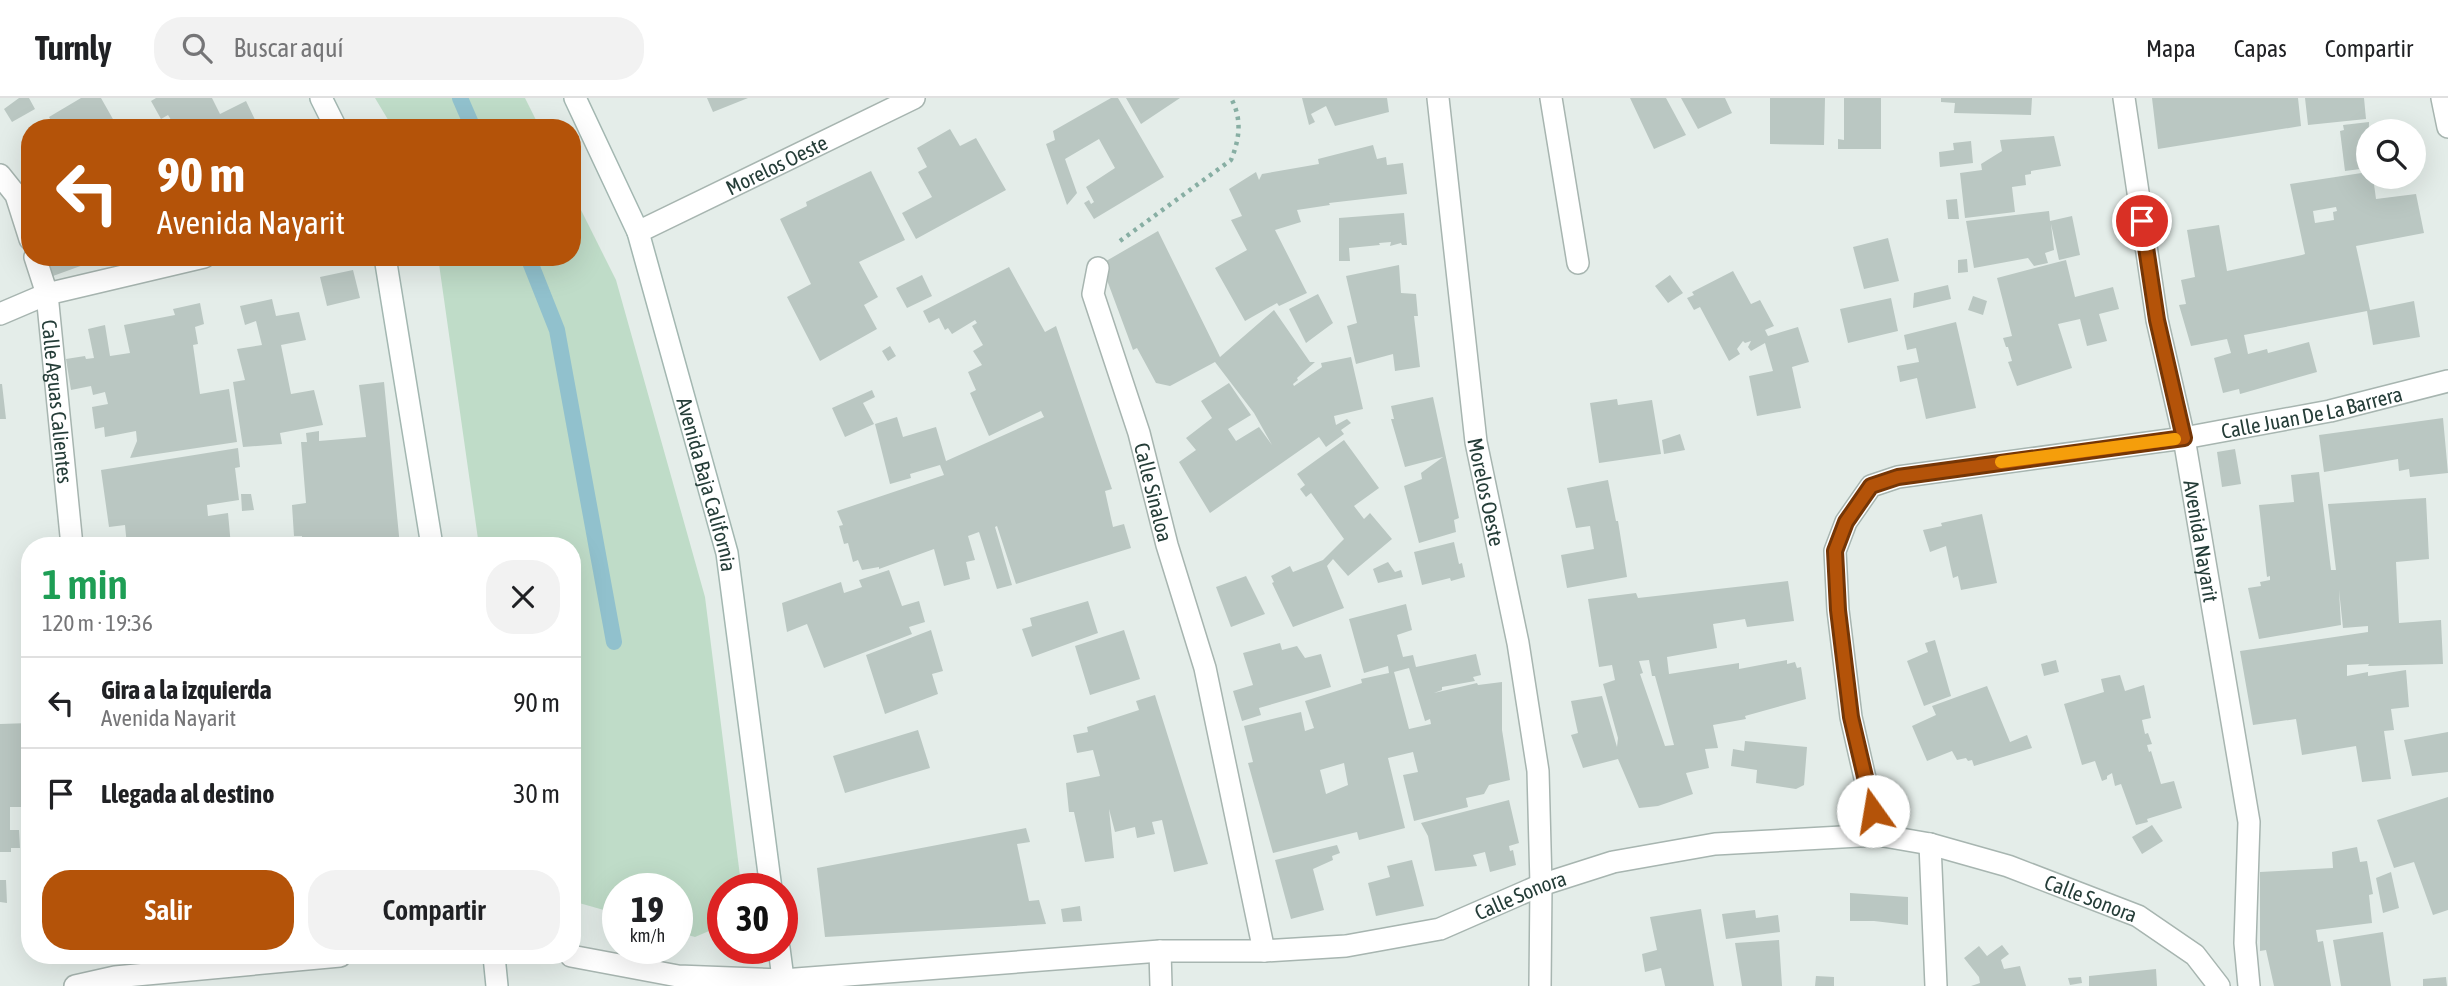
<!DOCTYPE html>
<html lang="es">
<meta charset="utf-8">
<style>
body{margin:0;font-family:"Asap Condensed",sans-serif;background:#f2f2f2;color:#202124;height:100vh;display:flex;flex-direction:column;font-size:26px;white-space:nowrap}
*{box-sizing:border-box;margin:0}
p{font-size:23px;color:#757577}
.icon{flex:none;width:38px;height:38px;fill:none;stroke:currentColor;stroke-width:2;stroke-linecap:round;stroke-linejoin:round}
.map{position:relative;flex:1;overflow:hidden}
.panel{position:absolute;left:21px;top:439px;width:560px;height:427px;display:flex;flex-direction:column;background:#fff;border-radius:28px;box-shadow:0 7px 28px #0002}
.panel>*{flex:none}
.guide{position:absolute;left:21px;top:21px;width:560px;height:147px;border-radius:28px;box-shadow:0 7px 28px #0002;background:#b45309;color:#fff;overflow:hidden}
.controls{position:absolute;left:2356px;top:21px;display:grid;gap:14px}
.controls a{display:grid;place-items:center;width:70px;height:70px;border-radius:50%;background:#fff;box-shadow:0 7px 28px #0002;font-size:35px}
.speed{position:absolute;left:602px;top:775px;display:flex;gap:14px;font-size:35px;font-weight:700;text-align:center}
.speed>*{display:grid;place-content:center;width:91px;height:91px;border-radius:50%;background:#fff;box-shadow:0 7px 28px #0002;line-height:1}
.speed small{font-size:18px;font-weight:400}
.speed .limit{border:10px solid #d22;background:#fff;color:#111}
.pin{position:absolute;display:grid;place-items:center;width:60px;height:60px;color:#fff;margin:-30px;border:4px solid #fff;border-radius:50%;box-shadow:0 2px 7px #0007}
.me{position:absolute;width:77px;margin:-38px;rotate:347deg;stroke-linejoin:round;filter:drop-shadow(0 0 5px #0008)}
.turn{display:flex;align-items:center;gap:24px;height:147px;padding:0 21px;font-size:32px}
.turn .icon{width:91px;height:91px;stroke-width:2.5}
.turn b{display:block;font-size:49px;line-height:60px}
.round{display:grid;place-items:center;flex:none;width:74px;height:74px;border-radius:28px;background:#f2f2f2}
.overview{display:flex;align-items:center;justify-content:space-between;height:119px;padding:0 21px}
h1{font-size:42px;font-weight:600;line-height:52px;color:#1e9e55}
.primary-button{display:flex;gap:14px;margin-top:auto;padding:14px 21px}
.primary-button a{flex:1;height:80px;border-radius:28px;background:#b45309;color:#fff;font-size:28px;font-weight:600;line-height:80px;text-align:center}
.primary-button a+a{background:#f2f2f2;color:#202124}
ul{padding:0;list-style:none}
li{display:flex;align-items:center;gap:21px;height:91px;padding:0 21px;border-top:2px solid #e0e0e0}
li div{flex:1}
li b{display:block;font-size:26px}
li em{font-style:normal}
header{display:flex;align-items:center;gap:42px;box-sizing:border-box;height:98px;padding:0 35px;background:#fff;border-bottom:2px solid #e0e0e0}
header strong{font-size:33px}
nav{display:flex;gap:38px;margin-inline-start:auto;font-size:24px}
.search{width:490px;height:63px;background:#f2f2f2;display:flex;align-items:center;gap:18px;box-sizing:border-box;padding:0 24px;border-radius:28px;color:#757577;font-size:26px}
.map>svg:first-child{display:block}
.green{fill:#bfdcc8}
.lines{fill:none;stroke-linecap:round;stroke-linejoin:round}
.stream{stroke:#91c1cd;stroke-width:16}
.building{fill:#bac7c2;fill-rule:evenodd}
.minor-casing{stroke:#a7b5b0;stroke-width:24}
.tertiary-casing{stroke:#a7b5b0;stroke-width:24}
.secondary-casing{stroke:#a3b7b1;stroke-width:24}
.path{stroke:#87aea3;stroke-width:4.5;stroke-dasharray:3.5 5;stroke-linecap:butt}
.minor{stroke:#fff;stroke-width:21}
.tertiary{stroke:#fff;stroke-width:21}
.secondary{stroke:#fff;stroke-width:21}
.route-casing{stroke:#753606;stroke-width:18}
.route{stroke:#b45309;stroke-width:12}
.slow{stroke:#f59e0b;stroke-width:12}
.labels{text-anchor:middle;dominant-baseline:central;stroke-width:5;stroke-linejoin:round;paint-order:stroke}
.street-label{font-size:21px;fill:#253d38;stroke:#f5f9f7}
</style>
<header>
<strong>Turnly</strong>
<div class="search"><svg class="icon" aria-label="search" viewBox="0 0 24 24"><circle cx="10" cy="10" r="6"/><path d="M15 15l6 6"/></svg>Buscar aquí</div>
<nav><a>Mapa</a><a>Capas</a><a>Compartir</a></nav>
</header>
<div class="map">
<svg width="2448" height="888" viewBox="0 0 2448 888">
<rect width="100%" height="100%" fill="#e4ede9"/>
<!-- green -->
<path class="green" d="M375 0H525L540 30H393Z
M572 94 616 182 705 499 741 786 739 791H723V827L695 839 677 834V791H618V816L572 803V448H479L438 159H572Z"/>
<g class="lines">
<!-- stream -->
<path class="stream" d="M460 0 473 30
M528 159 557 232 614 544"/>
</g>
<!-- building -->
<path class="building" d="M19 0H29L35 11 12 24 4 11Z
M81 0H101L118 30H76L75 26 69 30H55L49 19Z
M156 0H212L220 16 246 3 259 30H176L168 17 161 21 151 3Z
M707 0H748L713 14Z
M1111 0H1118L1164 79 1094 121 1084 105 1089 102 1091 106 1094 104 1086 89 1115 70 1099 41 1065 61 1077 95 1067 107 1046 46 1055 42 1053 33Z
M1126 0H1180L1141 26Z
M1302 0H1387L1389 14 1335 28 1326 8 1311 16 1315 24 1309 27Z
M1630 0H1666L1686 37 1654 51Z
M1681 0H1725L1732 15 1698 31Z
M1770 0H1825L1824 47 1770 46Z
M1844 0H1881V51H1838V41L1844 42Z
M1941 0H2032L2031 17 1954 15 1955 5 1941 4Z
M2152 0H2298L2301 28 2158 51Z
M2305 0H2364L2366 21 2308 27Z
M2369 24 2368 70 2345 73 2340 33 2344 32 2343 27Z
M950 31 960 48 976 40 1006 92 916 141 902 115 932 99 918 74 927 69 917 50Z
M2054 38 2061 68 2031 73V76L2025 77 2026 87 2012 89 2015 114 1965 120 1960 75 1982 72 1981 66 2002 53 2000 42Z
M1971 43 1973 65 1940 69 1939 54 1954 52 1953 45Z
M1373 47 1377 61 1386 59 1387 67 1403 65 1407 96 1329 105 1330 107 1297 112 1301 124 1275 132 1307 195 1279 208 1277 205 1245 223 1215 170 1247 152 1231 122 1242 118 1229 91 1256 74 1259 82 1262 76 1319 66 1318 61Z
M871 73 905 142 859 164 878 199 864 207 877 231 820 263 787 199 811 186 780 121 807 108 806 104Z
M2368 74V79H2373L2376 101 2416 96 2424 135 2356 148 2370 212 2414 203 2420 239 2373 247 2367 213 2244 237 2248 256 2267 251 2268 255 2309 244 2317 274 2240 296 2239 291 2223 295 2214 260 2231 255 2227 241 2191 248 2179 207 2186 206 2181 182 2195 179 2187 132 2219 127 2227 173 2302 157 2305 156 2290 86ZM2336 109 2337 113 2333 114 2334 122 2315 125 2313 113Z
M1957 101 1959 121H1948L1946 102Z
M2049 113 2050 123 2072 118 2080 157 2059 162 2051 126 2054 152 2045 155 2048 165 2034 168 2028 160 1974 170 1966 123Z
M1404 115 1407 147H1402L1401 145 1390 148 1391 144 1379 145 1380 147 1349 150 1350 163H1339V120Z
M1158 133 1220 259 1274 212 1310 264H1315L1297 280 1298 282 1293 286 1294 288 1322 269 1321 265 1351 259 1363 311 1334 318 1336 327 1347 321 1351 325 1341 332 1344 336 1326 349 1319 339 1210 415 1179 364 1196 352 1186 340 1212 320 1201 303 1229 285 1251 317 1228 331 1236 343 1259 329 1272 347 1254 315 1215 264 1170 288 1156 285 1137 250 1133 252 1101 166Z
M1888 140 1899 183 1864 191 1853 149Z
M47 159H83L86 166 53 178Z
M1967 161 1968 174 1958 175V162Z
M2066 162 2075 199 2113 189 2119 211 2099 216 2107 243 2087 248 2080 221 2058 226 2072 270 2017 288 2008 264 2012 263 2008 249H2006L2003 240 2012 238 1997 180Z
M1399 167 1401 195 1416 196 1418 218H1414L1420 269 1395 273 1393 256 1356 266 1347 228 1357 225 1346 178Z
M1009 169 1045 234 1056 228 1112 391 1105 393 1113 429 1124 426 1131 450 1016 486 997 428 995 429 1012 487 997 491 979 434 968 438 975 462 966 464 970 481 944 488 934 451 879 471V469L862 472 858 462 853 464 848 445 844 446 839 428 843 427 837 413 944 377 940 367 910 376 911 380 890 386 875 326 897 319 903 339 936 329 946 363 1044 319 1041 313 989 338 970 295 976 292 968 274 982 267 973 253 983 247 972 228 977 225 975 222 952 236 948 230 945 232 939 220 929 225 923 213Z
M353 172 360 200 327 208 320 179Z
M1733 173 1751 206 1760 202 1774 228 1765 232 1768 238 1798 229 1809 264 1792 269 1801 310 1757 318 1749 278 1773 273 1765 245 1751 253 1748 249 1751 243 1745 245 1743 243 1737 251 1740 256 1729 263 1700 209 1694 212 1687 200 1694 197 1692 194Z
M922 177 932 198 907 210 896 190Z
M1670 177 1683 195 1668 205 1655 188Z
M1948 187 1951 201 1913 210 1914 195Z
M1318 196 1333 225 1306 245 1289 211Z
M1973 198 1987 203 1983 217 1968 212Z
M1891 200 1898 233 1848 245 1840 211Z
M272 201 276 218 299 214 306 242 281 247 291 296 314 292 323 327 280 335 282 346 243 349 233 284 245 282 237 251 262 247 256 223 245 227 240 208Z
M200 205 204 226 195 229 198 246 193 247 200 296 229 291 237 344 130 360 137 343 136 333 105 339 104 329 95 331 92 309 108 306 105 294 93 297 91 288 71 292 66 261 85 258 86 261 94 260 88 231 105 227 110 258 130 255 124 227 175 217 173 211Z
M1956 224 1976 310 1926 321 1917 280 1900 284 1897 268 1919 264 1916 250 1907 252 1904 237Z
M890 248 896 258 888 263 882 253Z
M384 284 400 448H302V438H294L292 407 306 405 301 344H307L306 335 319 333V343L366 339 359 287Z
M0 286H2L6 321H0Z
M872 292 875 299 863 305 874 326 845 339 832 310Z
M1433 299 1459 420 1454 422 1456 434 1419 445 1404 388 1422 381 1421 375 1443 359 1405 369 1391 321H1394L1391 308Z
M1617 301 1618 307 1652 302 1661 356 1599 365 1590 305Z
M2443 320 2448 375 2410 379 2409 371 2399 373 2398 361 2324 374 2319 337Z
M1680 336 1685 352 1664 356 1662 342Z
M1344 342 1379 390 1354 408 1364 421 1370 415 1392 441 1348 478 1333 461 1327 468 1344 510 1293 529 1272 485 1274 484 1271 478 1290 468 1293 474 1323 462 1344 441 1311 395 1306 399 1300 391 1305 387 1297 376Z
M238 350 240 369 235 370 239 402 207 407 208 418 228 415 231 448H127L125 427 109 429 101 372Z
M2235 351 2241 386 2222 389 2217 354Z
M2319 374 2331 472H2336L2328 406 2426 400 2429 461 2396 464 2399 525 2441 522 2443 566 2368 568 2369 566 2347 567V578L2368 574V578L2406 572 2409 609 2391 611 2394 632 2384 633 2391 681 2362 684 2356 648 2302 657 2296 621 2253 627 2240 553 2368 534V528L2343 530 2339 492 2341 527 2259 541 2248 490 2261 488 2260 484 2270 482V478L2267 479 2259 407 2294 404 2291 377Z
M1608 382 1616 423H1618L1627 479 1567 490 1561 457 1594 451 1590 428 1576 430 1567 390Z
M241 396H251L254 412 242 413Z
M1982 416 1997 485 1961 492 1958 478 1953 480 1946 448 1930 454 1923 432 1942 428 1941 425Z
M1454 444 1459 466 1462 465 1465 479 1451 483 1450 480 1422 487 1414 454Z
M1388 464 1395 474 1401 472 1403 479 1378 485 1373 471Z
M889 472 902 508 919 503 925 524 909 529 912 536 824 570 807 526 787 534 782 505 841 484 844 495 862 489 859 482Z
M1246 478 1265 516 1231 529 1216 489Z
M1788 483 1794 523 1747 529 1745 521 1713 526 1717 550 1667 559 1669 576 1739 565V571L1787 562V566L1795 564 1797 570 1801 569 1806 601 1745 618 1746 621 1713 627 1718 650 1705 651 1709 670 1686 675 1693 696 1658 708 1639 710 1618 661 1583 670 1571 637 1578 635 1571 603 1602 598 1617 649 1618 640 1603 586 1615 582 1612 567 1599 569 1588 501 1636 495 1638 500ZM1649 562 1652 578H1655L1674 647 1665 648 1640 576 1643 575 1639 563Z
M1088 503 1098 535 1032 559 1022 531 1032 528 1030 520Z
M1406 506 1412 532 1397 537 1403 559 1413 557 1416 569 1476 556 1481 577 1473 579 1475 583 1442 589V592L1434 595 1477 585 1478 587 1502 584V632L1510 682 1489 687 1484 696 1466 700 1468 709 1414 723 1403 677 1418 674 1413 654 1388 660 1405 730 1359 742 1357 734 1273 755 1248 665 1253 664 1244 628 1301 614 1305 633 1314 630 1305 603 1362 585 1361 581 1389 575 1388 568 1364 575 1349 521ZM1409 570 1425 623 1430 621 1431 626 1409 631 1394 574ZM1344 665 1348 687 1326 696 1320 672Z
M931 532 943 573 932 576 938 596 885 616 866 557Z
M1124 532 1140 581 1090 597 1075 548Z
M1935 542 1951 598 1924 608 1907 563 1928 554 1925 545Z
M1280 545 1282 552 1297 548 1305 560 1321 556 1331 589 1259 610 1261 617 1242 623 1233 593 1253 587 1243 555Z
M2056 562 2059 574 2044 578 2041 566Z
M2120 577 2125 593 2144 587 2151 620 2142 622 2145 636 2148 635 2152 646 2147 647 2149 654 2151 653 2161 686 2174 683 2182 710 2147 721 2148 724 2136 727 2121 686 2115 688 2112 675 2107 678V681L2102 683 2095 663 2082 667 2064 606 2104 594 2101 581Z
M1987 588 2010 644 2027 637 2032 650 1974 668 1972 662 1968 663 1966 660 1957 662 1952 653 1927 663 1912 628 1936 617 1932 608Z
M1155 597 1208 766 1174 774 1162 722 1152 724 1155 736 1137 740 1135 729 1115 734 1109 711 1114 760 1085 764 1074 714H1069L1066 685 1100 678 1093 652 1077 655 1073 637 1088 634 1087 629 1139 612 1136 603Z
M30 625V709H10V732H19L20 750H11V754H0V626Z
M918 632 930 670 845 695 833 658Z
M2448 634V674L2412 678 2404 642Z
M1745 643 1807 649 1804 687 1796 691 1756 685 1757 672 1731 668 1733 651 1744 653Z
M2448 699V812L2433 817 2414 764 2394 770 2377 722Z
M1509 702 1519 745 1509 748 1510 753 1513 752 1516 767 1490 774 1485 754 1473 757 1477 768 1435 773 1428 738 1421 725Z
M2152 727 2163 743 2142 756 2132 739Z
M1026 730 1030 744 1017 746 1029 803 1039 802 1046 826 825 839 817 770Z
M1337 747 1340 755 1332 758 1333 762 1313 771 1324 812 1291 821 1275 762Z
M2357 749 2360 764 2367 763 2373 796 2369 797 2372 825 2316 832 2318 844 2323 843 2331 888H2274L2266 852 2260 853V774L2333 770 2332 754Z
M1412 762 1424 808 1376 818 1368 785 1390 779 1387 768Z
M2391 774 2399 810 2383 815 2376 780Z
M0 782H6L7 805 0 804Z
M1850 795 1908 799V827L1874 823H1850Z
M1080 808 1082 823 1063 824 1061 811Z
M1701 811 1714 888H1665L1661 870 1645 874 1642 856 1657 852 1650 819Z
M1755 812 1756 820 1778 817 1780 834 1726 841 1722 816Z
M2383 834 2391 888H2341L2333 842Z
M1779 842 1782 888H1742L1735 845Z
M2002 847 2009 856 2001 862 2004 871 2020 868 2026 888H1971L1980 885 1979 879 1964 860 1979 848 1987 858Z
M2156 871 2157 888H2089V878Z
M1816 878 1834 879V888H1815Z
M2081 879 2082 885 2070 887 2068 880Z
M2446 879 2447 888H2423V881Z"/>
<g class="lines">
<defs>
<g id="minor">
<path id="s1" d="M1438 0 1476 344 1518 545 1538 673 1541 787 1540 888"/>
<path d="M1551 0 1578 165"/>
<path id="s2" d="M2124 0 2157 222 2184 340 2249 724 2245 845 2249 888"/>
<path d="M2442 0 2448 29"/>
<path id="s3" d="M638 134 914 0"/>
<path id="s4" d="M1098 170 1093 196 1139 335 1167 447 1205 570 1264 853"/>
<path d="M0 216 47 196 204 159"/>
<path id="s5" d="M1878 737 1851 619 1838 512 1835 453 1846 424 1871 388 1898 379 2184 340 2330 313 2448 283"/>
<path d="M1930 746 1936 888"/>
<path d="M1160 853 1161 888"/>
</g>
<g id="tertiary">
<path d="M0 77 16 97 30 141"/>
<path id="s6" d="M35 159 47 196 72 448"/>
<path id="s7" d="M571 858 678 878 783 882 1160 853H1264L1346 848 1440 831 1541 787 1613 764 1715 746 1878 737 1930 746 2008 768 2138 818 2195 857 2219 888"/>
<path d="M75 888 115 879 340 858"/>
</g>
<g id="secondary">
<path d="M321 0 336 30"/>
<path id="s8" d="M575 0 638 134 727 455 771 791"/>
<path d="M385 159 432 448"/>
<path d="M779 850 784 888"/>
<path d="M494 858 497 888"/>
</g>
</defs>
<!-- minor casing -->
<use href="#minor" class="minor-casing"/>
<!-- tertiary casing -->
<use href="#tertiary" class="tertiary-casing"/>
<!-- secondary casing -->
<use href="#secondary" class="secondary-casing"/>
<!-- path -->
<path class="path" d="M1120 143 1231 62C1240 40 1242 21 1231 0"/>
<!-- minor -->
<use href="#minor" class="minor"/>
<!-- tertiary -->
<use href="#tertiary" class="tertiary"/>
<!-- secondary -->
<use href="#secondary" class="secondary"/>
</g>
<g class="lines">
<defs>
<path id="route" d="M1873 713 1851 619 1838 512 1835 453 1846 424 1871 388 1898 379 2184 340 2157 222 2142 123"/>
</defs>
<!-- route casing -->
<use href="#route" class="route-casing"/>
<!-- route -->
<use href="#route" class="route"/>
<!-- slow -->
<path class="slow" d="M2001 364 2175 341"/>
</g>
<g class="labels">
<!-- street labels -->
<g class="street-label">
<text stroke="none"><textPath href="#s3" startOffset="154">Morelos Oeste</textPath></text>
<text stroke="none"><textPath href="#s6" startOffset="147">Calle Aguas Calientes</textPath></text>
<text stroke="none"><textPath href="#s5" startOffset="810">Calle Juan De La Barrera</textPath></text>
<text stroke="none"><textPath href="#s8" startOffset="410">Avenida Baja California</textPath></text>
<text stroke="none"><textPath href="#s4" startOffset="234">Calle Sinaloa</textPath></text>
<text stroke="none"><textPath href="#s1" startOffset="397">Morelos Oeste</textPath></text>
<text stroke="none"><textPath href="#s2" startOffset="450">Avenida Nayarit</textPath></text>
<text stroke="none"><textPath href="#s7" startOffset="961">Calle Sonora</textPath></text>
<text stroke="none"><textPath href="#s7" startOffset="1549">Calle Sonora</textPath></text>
</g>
</g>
</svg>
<div class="controls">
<a><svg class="icon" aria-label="search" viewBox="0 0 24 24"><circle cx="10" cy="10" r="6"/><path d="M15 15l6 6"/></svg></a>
</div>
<div class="speed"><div>19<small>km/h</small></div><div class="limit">30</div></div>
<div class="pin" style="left:2142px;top:123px;background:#d93025"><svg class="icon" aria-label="arrive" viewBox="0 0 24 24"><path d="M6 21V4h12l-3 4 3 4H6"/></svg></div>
<svg class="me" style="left:1873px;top:713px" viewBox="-20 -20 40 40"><circle r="19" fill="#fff"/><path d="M0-13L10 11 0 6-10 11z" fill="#b45309"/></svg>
<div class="guide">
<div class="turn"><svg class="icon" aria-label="left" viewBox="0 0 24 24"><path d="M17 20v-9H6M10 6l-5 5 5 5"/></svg><div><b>90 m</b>Avenida Nayarit</div></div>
</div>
<section class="panel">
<div class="overview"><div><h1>1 min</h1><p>120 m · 19:36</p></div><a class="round"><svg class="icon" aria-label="close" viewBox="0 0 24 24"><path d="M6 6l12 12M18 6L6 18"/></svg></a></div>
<ul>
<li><svg class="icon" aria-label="left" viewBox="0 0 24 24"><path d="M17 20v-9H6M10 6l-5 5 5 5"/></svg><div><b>Gira a la izquierda</b><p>Avenida Nayarit</p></div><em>90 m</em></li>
<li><svg class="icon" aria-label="arrive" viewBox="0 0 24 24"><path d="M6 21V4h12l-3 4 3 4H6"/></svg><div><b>Llegada al destino</b></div><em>30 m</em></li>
</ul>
<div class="primary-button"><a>Salir</a><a>Compartir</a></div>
</section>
</div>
